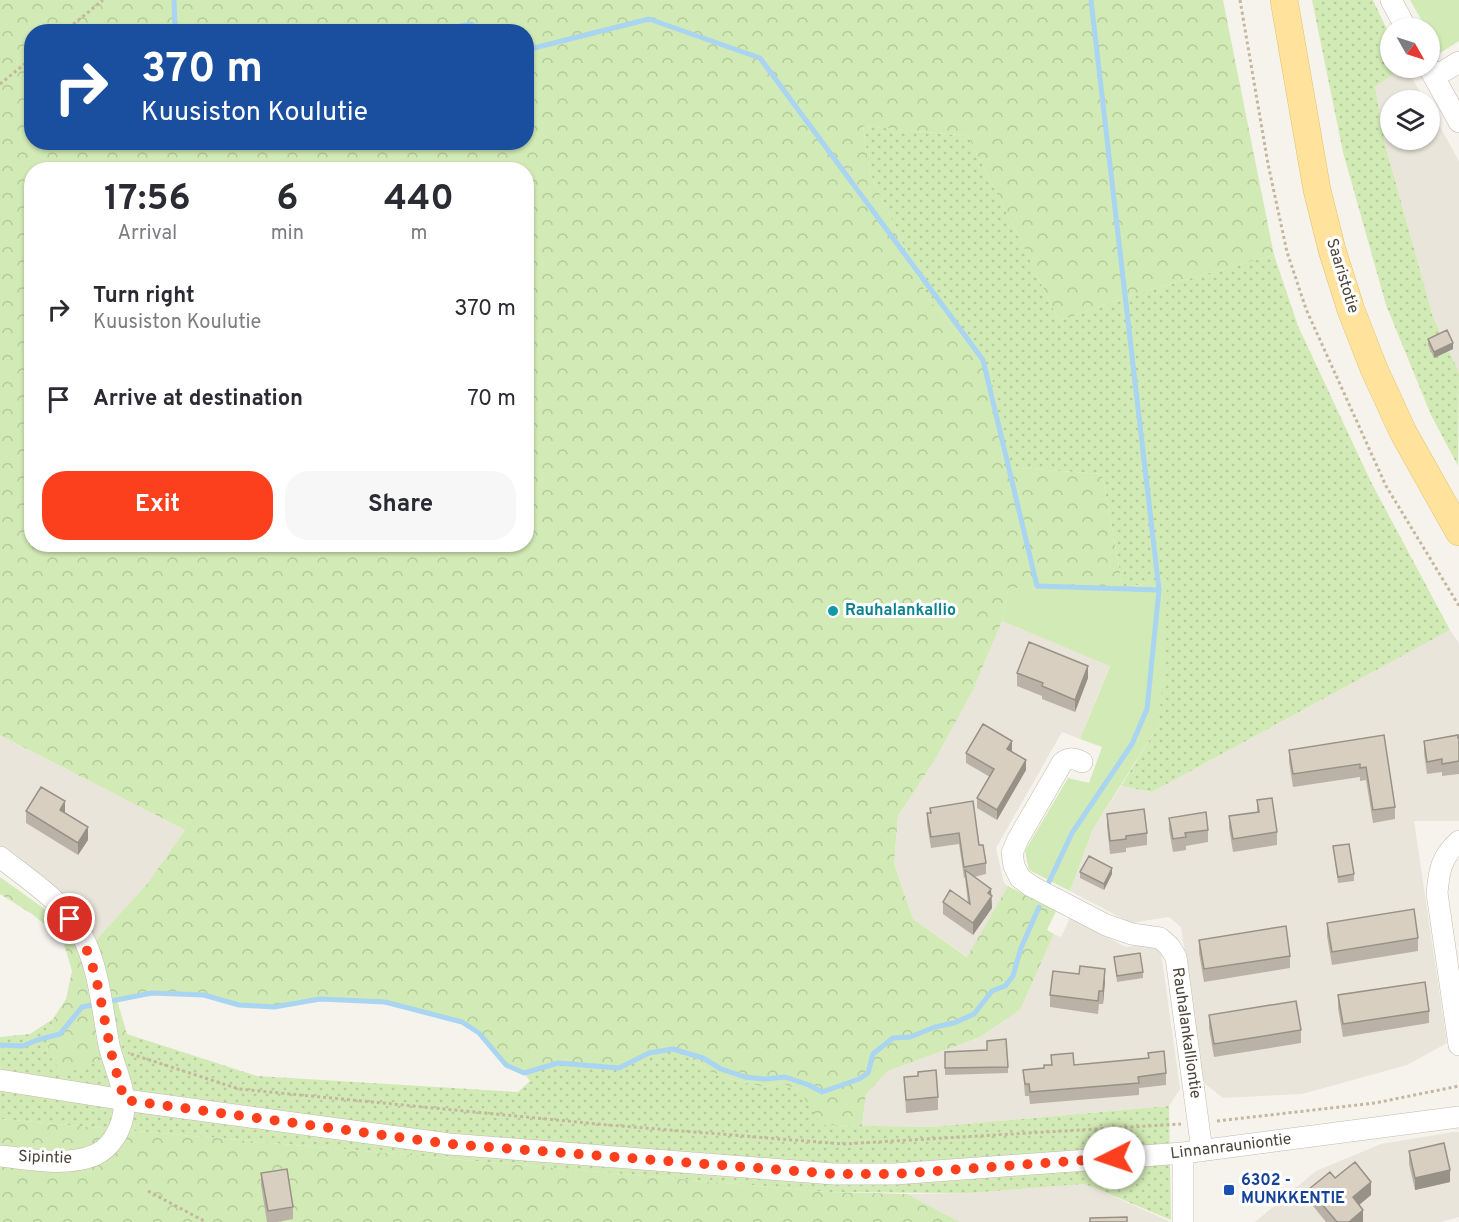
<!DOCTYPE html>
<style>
body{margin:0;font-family:Overpass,sans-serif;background:#f7f7f7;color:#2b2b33;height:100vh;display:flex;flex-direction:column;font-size:22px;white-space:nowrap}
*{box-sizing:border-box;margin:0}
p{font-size:20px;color:#7c7c81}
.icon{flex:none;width:33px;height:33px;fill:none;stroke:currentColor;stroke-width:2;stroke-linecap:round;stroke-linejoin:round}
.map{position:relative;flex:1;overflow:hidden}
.panel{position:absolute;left:24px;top:162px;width:510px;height:390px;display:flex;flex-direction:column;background:#fff;border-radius:24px;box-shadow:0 2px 4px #0004}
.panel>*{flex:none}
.banner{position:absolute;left:24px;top:24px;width:510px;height:126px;border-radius:24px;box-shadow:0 2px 4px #0004;background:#1a4fa0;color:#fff;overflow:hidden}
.needle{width:39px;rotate:129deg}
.buttons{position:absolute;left:1380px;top:18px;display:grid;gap:12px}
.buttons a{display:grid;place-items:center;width:60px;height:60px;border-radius:50%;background:#fff;box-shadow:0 2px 4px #0004;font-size:30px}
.pin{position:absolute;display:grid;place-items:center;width:51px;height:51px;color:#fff;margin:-26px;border:3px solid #fff;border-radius:50%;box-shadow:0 2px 6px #0007}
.me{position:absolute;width:66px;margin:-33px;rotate:266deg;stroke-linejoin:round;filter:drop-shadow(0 0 4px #0008)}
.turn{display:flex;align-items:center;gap:21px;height:126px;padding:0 18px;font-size:27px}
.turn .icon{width:78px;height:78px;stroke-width:2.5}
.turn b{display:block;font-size:42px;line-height:51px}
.eta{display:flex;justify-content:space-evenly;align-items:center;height:102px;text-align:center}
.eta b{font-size:36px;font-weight:700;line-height:42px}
.primary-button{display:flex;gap:12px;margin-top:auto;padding:12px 18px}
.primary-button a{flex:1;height:69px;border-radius:24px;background:#fc3f1d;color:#fff;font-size:24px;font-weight:700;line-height:69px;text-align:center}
.primary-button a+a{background:#f7f7f7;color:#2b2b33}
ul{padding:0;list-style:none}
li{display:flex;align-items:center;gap:18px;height:90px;padding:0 18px}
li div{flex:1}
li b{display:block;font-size:22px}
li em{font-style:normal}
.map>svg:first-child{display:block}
.residential{fill:#eae5da}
.grass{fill:url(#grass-dots)}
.forest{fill:url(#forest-crowns);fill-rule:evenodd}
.park{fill:#d2eab5}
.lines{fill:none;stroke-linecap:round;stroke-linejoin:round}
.stream{stroke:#a9d4f2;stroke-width:5}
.minor-casing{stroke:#c2bbae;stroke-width:22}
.major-casing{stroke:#e6c16a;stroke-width:28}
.path{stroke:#c4b79f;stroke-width:3;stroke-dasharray:3 3;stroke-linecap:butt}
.minor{stroke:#fff;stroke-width:21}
.major{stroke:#ffe39c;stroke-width:27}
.wall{fill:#bab2a6}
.shaded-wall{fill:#979187}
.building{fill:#d8cfc1;stroke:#979187;stroke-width:1.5}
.route{stroke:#fc3f1d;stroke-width:10;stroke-dasharray:0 18}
.culture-dot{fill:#0f9aa8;stroke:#fff;stroke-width:2}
.transit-dot{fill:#1a4fb4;stroke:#fff;stroke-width:2}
.labels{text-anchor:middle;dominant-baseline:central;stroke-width:6;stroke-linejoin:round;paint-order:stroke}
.street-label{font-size:16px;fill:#4b4439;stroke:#fff}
.culture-label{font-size:16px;font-weight:bold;fill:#0d838f;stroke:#fff;text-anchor:start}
.transit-label{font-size:16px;font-weight:bold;fill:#164399;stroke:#fff;text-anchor:start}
</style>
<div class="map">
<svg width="1459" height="1222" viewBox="0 0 1459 1222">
<defs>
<pattern id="grass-dots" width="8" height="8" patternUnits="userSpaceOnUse" patternTransform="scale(1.5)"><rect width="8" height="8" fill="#d2eab5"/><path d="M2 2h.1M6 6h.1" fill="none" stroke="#b6ca9c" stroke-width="1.8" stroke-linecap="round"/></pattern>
<pattern id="forest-crowns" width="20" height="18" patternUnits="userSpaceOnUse" patternTransform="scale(1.5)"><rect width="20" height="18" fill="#d2eab5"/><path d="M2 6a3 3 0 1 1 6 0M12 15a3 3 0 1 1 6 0" fill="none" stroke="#b6ca9c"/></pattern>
</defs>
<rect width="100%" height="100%" fill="#f6f3ec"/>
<!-- residential -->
<path class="residential" d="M1403 68H1406L1425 100H1390V140H1430V109L1459 161V372L1433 317 1385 144 1375 87Z
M1002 621 1110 665 1080 739 1062 732 996 848 1004 883 1008 886 968 957 913 919 894 864 898 816 936 758 973 690Z
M1450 630 1459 643V821H1414L1447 1043 1407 1065 1302 1094 1223 1098 1204 1083 1181 927 1169 917 1131 923 1070 891 1093 829 1121 786 1152 792Z
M0 735 185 830 147 884 96 940 86 918 69 897 0 852Z
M1070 918 1126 947 1151 944 1161 952 1180 1089 1169 1106 930 1127 862 1126 866 1094 888 1071 980 1037 1020 1010 1054 934 1061 937Z
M1453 1132H1459V1217L1441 1222H1255L1316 1171 1381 1144Z
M1085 1184 1171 1222H960L907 1194 968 1193Z"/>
<!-- grass -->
<path class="grass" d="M1312 0H1373L1390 36V68H1403L1375 87 1385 144 1433 317 1459 372 1458 466 1431 415 1386 305 1343 152Z
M863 126 968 136 1019 237 1059 321 1138 293 1274 255 1298 326 1371 482 1450 630 1152 792 1121 786 1158 726 1167 579 1123 588 1102 474 1004 467 991 369 929 300 870 173Z
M53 1019 47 1053 89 1066 127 1034 257 1076 518 1092 530 1081 524 1073 558 1063 619 1068 649 1053 673 1049 688 1056 705 1069 727 1078 764 1087 779 1083 798 1089 823 1125 930 1127 1169 1106 1171 1220 1085 1184 968 1193 827 1192 0 1119V1037L30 1034Z"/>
<!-- forest -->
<path class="forest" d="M0 0H1223L1274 255 1138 293 1059 321 1019 237 968 136 863 126 870 173 929 300 991 369 1004 467 1102 474 1123 588H1008L1002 621 973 690 936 758 898 816 894 864 913 919 967 957 1008 886 1056 911 1047 930 1054 934 1020 1010 980 1037 888 1071 866 1094 862 1126 822 1125 798 1089 779 1083 764 1087 727 1078 705 1069 688 1056 673 1049 649 1053 619 1068 558 1063 524 1073 506 1065 479 1033 462 1022 385 1002 320 999 274 1007 239 1005 204 995 152 993 117 1000 127 1034 89 1066 63 1074 47 1053 53 1019 66 999 72 971 64 944 49 928 32 914 0 894V877L53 915 77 942 96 940 147 884 185 830 0 735ZM32 32H526V142H32ZM32 170H526V544H32Z
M0 1119 827 1192 907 1194 960 1222H0Z"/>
<!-- park -->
<path class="park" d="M1410 0H1459V41L1440 53 1430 34V28H1426Z
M1167 579 1165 663 1158 726 1093 829 1070 891 1029 870 1025 851 1068 778 1089 783 1102 747 1080 739 1110 666 1002 621 1008 588H1123Z"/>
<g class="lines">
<!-- stream -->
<path class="stream" d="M174 0 175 32
M432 32 471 24 483 32
M526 50 649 19 760 58 983 360 1037 586 1159 590
M1048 884 1072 833 1132 744 1147 709 1159 590 1091 0
M106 1002 152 993 204 995 239 1005 274 1007 320 999 385 1002 462 1022 479 1033 506 1065 524 1073 558 1063 619 1068 649 1053 673 1049 703 1058 721 1069 745 1077 765 1079 785 1077 809 1085 822 1092 859 1079 868 1073 873 1054 893 1038 910 1037 935 1027 954 1023 974 1014 992 991 1005 986 1013 976 1021 948 1039 907
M0 1045 23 1046 37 1040 60 1034 82 1007 97 1004"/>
<defs>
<path id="minor" d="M1391 0 1406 28
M1429 68 1459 122
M1434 77 1459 62
M1082 762C1073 758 1069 757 1062 763L1018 839 1012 853 1014 866 1020 878 1031 886 1106 925 1132 934 1160 938 1169 946 1176 957 1202 1151
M1459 841C1441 857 1439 871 1437 893L1459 1045
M0 857C29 880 63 901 82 935 99 968 102 1008 109 1045 114 1068 128 1092 123 1116 120 1132 110 1148 95 1155 66 1167 30 1159 0 1156
M0 1080 125 1100 449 1144 834 1174H895L1183 1153 1459 1117
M1183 1222V1153"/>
<path id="major" d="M1284 0 1317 190 1332 250 1351 310 1374 369 1403 432 1459 532"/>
</defs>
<!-- minor casing -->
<use href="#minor" class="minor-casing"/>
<!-- major casing -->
<use href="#major" class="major-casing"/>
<!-- path -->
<path class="path" d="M1240 0 1268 164 1287 252 1306 309 1386 486 1459 606
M64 32 103 0
M0 84 32 58
M131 1054 239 1089 608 1125 843 1144 1181 1124
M1217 1121 1375 1103 1459 1086
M148 1191 206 1222"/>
<!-- minor -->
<use href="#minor" class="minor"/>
<!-- major -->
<use href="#major" class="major"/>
</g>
<!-- wall -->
<path class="wall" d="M1428 339 1453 349 1434 358 1428 345Z
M1017 673 1088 678 1075 712 1042 699V696L1017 686Z
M1384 735 1395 807V819L1373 823 1366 780 1360 781V777L1293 787 1289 762V750Z
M1458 738H1459V774L1442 776V772L1427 774 1424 753V741Z
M1012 752 1026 770 997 820 977 808V798L990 777 966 763V753Z
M1257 800 1277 832V845L1233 852 1229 828V816L1257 812Z
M930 808 979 845 986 863V874L974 877 991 895 992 908 973 935 943 914V902L968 903 965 878H964L959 844 931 848 927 824V813H930Z
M26 811 65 813 88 840 78 855 26 823Z
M1107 814 1147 833V845L1126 848V852L1110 854 1107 826Z
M1169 818 1208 830V842L1186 846V850L1173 852 1169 830Z
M1333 846 1354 874V881L1338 883Z
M1080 872 1112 874 1104 890 1080 878Z
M1327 923 1418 938V951L1332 965 1327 936Z
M1199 940 1290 956V968L1204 982 1199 953Z
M1114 957 1143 972V978L1117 982Z
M1105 981 1103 1004H1099L1098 1014 1050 1007V995Z
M1338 995 1429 1011V1023L1343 1037 1338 1008Z
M1209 1015 1301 1030V1043L1214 1057 1209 1028Z
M987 1041 1008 1067V1073L945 1075V1052L987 1050Z
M1148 1053 1166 1073V1085L1139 1088V1095L1030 1104 1029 1096H1025L1023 1070 1044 1068 1051 1065V1055L1074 1065 1148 1058Z
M918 1072 938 1097V1110L906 1113 904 1077 918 1076Z
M1409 1151 1450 1182 1415 1190 1409 1164Z
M261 1173 293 1207V1219L277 1222H267L261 1185Z
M1335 1178 1371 1195 1359 1205 1363 1222H1326L1309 1201V1189Z"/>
<!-- shaded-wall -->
<path class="shaded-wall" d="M1453 343V349L1434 358V352Z
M1088 666V678L1075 712V700Z
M1012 741V752L1007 749Z
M1026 760V770L997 820V810Z
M65 801V814L60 810Z
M88 827V840L78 855V843Z
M1112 868V874L1104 890V884Z
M991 889 992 908 973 935V923Z
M1105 969V981L1103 1004V991Z
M1450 1170V1182L1415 1190V1178Z
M1371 1182V1195L1353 1210V1197Z
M1363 1210V1222H1349Z"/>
<!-- building -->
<path class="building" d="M1447 330 1453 343 1434 352 1428 339Z
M1029 642 1088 666 1075 700 1042 686 1043 683 1017 673Z
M983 724 1012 741 1007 749 1026 760 997 810 977 798 994 769 966 753Z
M1384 735 1395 807 1373 810 1366 767 1360 768V764L1293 774 1289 750Z
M1458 735V738H1459V761L1442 764V759L1427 762 1424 741Z
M41 787 65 801 60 810 88 827 78 843 26 811Z
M1272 798 1277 832 1233 839 1229 816 1259 812 1257 800Z
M973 801 979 845H983L986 863 964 867 959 833 931 837 927 813H931L930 808Z
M1144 809 1147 833 1126 836V839L1110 841 1107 814Z
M1206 812 1208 830 1185 833 1186 837 1173 839 1169 818Z
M1349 844 1354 874 1338 877 1333 846Z
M1089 856 1112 868 1104 884 1080 872Z
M965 870 991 889 988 893 992 896 973 923 943 902 950 890 970 904Z
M1414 909 1418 938 1332 952 1327 923Z
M1286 926 1290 956 1204 969 1199 940Z
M1140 953 1143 972 1117 976 1114 957Z
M1080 966 1105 969 1103 991H1099L1098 1001 1050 995 1053 971 1079 974Z
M1425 982 1429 1011 1343 1024 1338 995Z
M1296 1001 1301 1030 1214 1044 1209 1015Z
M1006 1039 1008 1067 945 1068V1052L987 1050V1041Z
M1164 1051 1166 1073 1138 1077 1139 1083 1030 1092 1029 1084H1025L1023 1070 1044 1068V1065H1052L1051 1055 1073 1053 1074 1065 1149 1058 1148 1053Z
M936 1070 938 1097 906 1100 904 1077 918 1076V1072Z
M1444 1143 1450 1170 1415 1178 1409 1151Z
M1355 1162 1371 1182 1353 1197 1363 1210 1349 1222H1337L1309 1189 1330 1172 1335 1178Z
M287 1169 293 1207 268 1211 261 1173Z
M1127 1217V1222H1090V1218Z"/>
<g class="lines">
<!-- route -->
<path class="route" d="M70 919C97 957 100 1002 110 1046 113 1064 120 1082 124 1100L449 1144 834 1174H895L1114 1158"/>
</g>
<!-- markers -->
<circle class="culture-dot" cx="833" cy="611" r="6"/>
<rect class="transit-dot" x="1223" y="1184" width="12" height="12" rx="3"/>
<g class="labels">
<!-- street labels -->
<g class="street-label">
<text transform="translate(1342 276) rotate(73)">Saaristotie</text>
<text transform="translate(1186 1033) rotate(82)">Rauhalankalliontie</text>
<text transform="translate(1231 1147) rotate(-7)">Linnanrauniontie</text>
<text transform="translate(45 1158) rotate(2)">Sipintie</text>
</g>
<!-- culture labels -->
<g class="culture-label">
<text x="845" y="611">Rauhalankallio</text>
</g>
<!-- transit labels -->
<g class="transit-label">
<text x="1241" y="1181">6302 -<tspan x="1241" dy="18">MUNKKENTIE</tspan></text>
</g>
</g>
</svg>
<div class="buttons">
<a><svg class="needle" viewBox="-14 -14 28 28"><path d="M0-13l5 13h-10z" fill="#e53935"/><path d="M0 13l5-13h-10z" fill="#7c7c81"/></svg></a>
<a><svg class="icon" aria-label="layers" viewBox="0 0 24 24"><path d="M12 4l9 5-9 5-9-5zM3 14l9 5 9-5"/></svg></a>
</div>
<div class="pin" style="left:70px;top:919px;background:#d93025"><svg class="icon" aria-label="arrive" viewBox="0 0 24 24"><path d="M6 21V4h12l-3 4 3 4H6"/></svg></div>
<svg class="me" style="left:1114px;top:1158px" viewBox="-20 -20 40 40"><circle r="19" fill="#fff"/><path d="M0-13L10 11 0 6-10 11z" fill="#fc3f1d"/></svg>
<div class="banner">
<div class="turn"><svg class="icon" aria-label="right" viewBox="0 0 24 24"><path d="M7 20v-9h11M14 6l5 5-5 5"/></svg><div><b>370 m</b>Kuusiston Koulutie</div></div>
</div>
<section class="panel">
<div class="eta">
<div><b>17:56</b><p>Arrival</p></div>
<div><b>6</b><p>min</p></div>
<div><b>440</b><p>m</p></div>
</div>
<ul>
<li><svg class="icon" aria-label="right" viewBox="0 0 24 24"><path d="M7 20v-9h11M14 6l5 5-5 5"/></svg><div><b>Turn right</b><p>Kuusiston Koulutie</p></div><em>370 m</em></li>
<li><svg class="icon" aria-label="arrive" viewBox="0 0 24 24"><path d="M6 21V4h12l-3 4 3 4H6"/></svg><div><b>Arrive at destination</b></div><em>70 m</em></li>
</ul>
<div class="primary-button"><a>Exit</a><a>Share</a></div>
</section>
</div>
